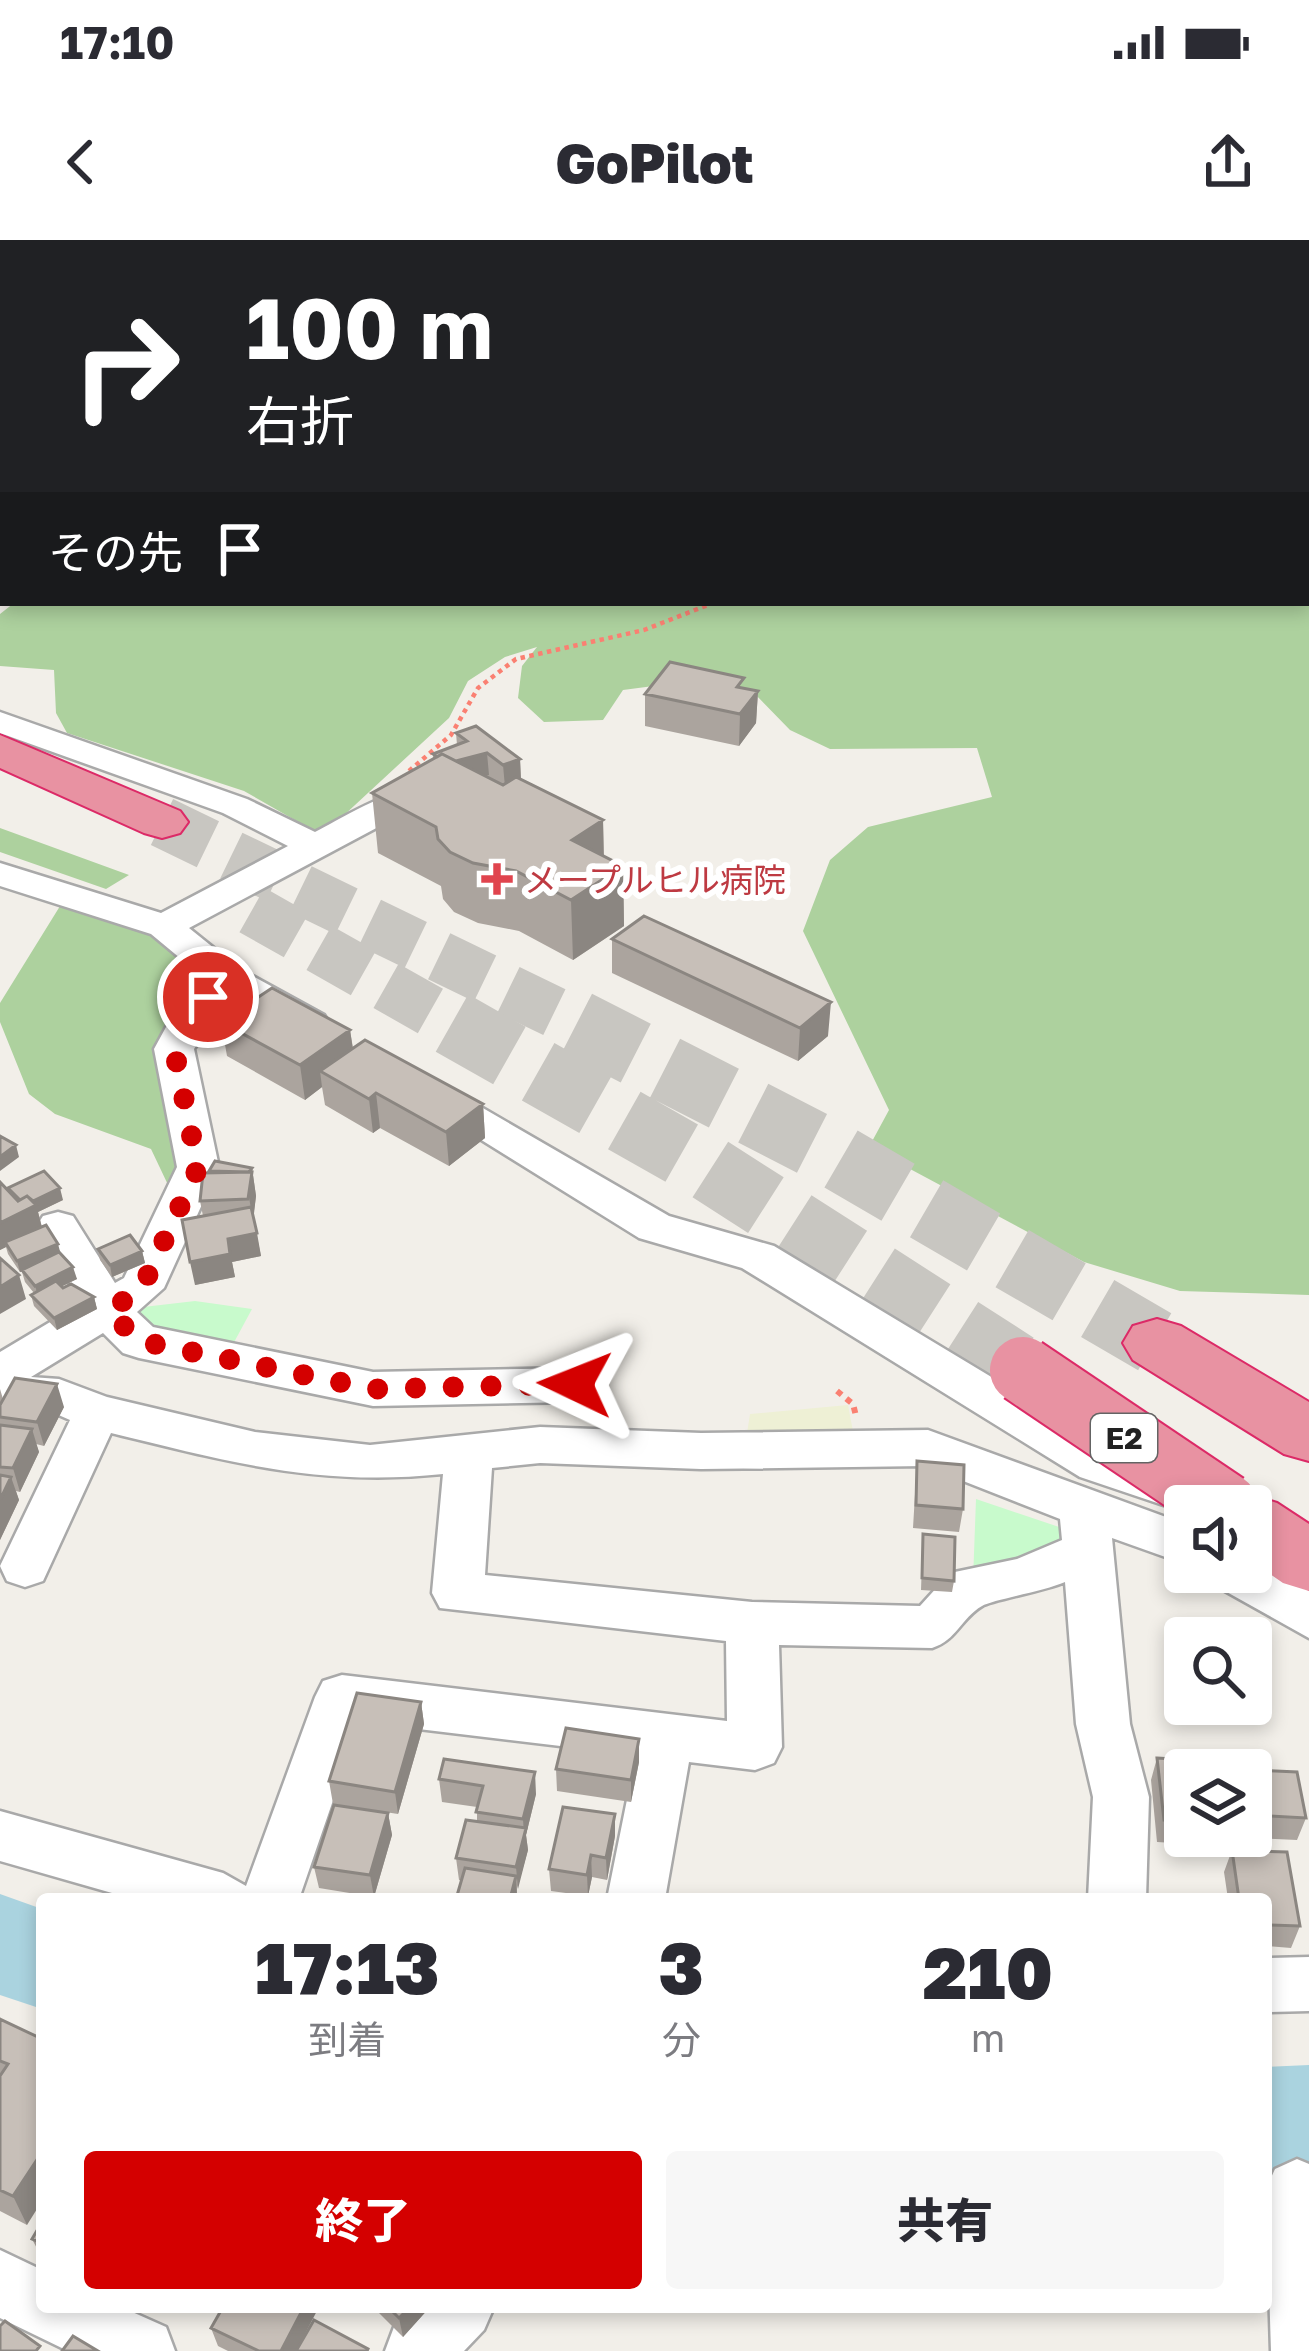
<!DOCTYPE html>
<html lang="ja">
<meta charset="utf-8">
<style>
body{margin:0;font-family:"Golos Text","Noto Sans JP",sans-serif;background:#f7f7f7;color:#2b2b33;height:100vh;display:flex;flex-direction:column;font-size:45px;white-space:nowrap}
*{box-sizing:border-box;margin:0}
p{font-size:39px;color:#7c7c81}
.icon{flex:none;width:66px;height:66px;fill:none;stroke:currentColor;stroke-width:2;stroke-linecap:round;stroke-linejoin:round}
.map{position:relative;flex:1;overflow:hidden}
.panel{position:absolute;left:36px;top:1653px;width:1236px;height:420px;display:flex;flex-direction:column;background:#fff;border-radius:12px;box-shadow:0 6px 18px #0003}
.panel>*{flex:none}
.guide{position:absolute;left:0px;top:0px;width:1311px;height:366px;box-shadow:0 6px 18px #0003;background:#202124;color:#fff;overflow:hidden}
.fabs{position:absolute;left:1164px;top:1245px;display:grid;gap:24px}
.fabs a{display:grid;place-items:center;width:108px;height:108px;border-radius:12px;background:#fff;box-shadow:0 6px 18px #0003;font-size:60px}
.pin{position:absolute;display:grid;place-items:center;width:102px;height:102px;color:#fff;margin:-51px;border:6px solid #fff;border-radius:50%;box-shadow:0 3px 12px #0007}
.me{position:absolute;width:132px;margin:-66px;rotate:272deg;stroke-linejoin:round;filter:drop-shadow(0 0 9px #0008)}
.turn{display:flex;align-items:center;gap:42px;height:252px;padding:0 48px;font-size:54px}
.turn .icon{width:156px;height:156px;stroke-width:2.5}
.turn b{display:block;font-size:84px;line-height:102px}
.then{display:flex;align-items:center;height:114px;padding:0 48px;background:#0003;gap:24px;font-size:45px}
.eta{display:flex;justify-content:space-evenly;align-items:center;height:204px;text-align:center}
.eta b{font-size:72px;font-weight:800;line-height:84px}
.cta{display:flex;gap:24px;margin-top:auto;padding:24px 48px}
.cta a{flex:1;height:138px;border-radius:12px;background:#d40000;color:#fff;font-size:48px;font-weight:800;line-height:138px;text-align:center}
.cta a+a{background:#f7f7f7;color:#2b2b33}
.status{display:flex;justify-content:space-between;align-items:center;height:84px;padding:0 60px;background:#fff;direction:ltr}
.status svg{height:33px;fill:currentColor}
header{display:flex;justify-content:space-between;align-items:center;height:156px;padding:0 48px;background:#fff;font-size:54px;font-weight:800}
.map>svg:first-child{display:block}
.farmland{fill:#eef0d5}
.forest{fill:#add19e}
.park{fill:#c8facc}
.water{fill:#aad3df}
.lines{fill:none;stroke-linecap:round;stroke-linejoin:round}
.highway-tunnel-far1{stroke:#c8c6c1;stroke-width:51;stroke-dasharray:51 26;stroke-linecap:butt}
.highway-tunnel{stroke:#c8c6c1;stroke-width:66;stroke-dasharray:66 33;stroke-linecap:butt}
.minor-casing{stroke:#a9a9a9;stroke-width:5}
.highway-casing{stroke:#dc2a67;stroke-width:4}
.path-far2{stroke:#fa8072;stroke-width:3;stroke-dasharray:3 3;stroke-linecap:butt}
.path-far1{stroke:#fa8072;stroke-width:4.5;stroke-dasharray:4.5 4.5;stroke-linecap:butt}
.path{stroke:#fa8072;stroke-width:6;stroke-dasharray:6 6;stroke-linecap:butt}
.minor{fill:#fff;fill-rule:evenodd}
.highway{fill:#e892a2;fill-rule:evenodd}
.highway-bridge-casing{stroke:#dc2a67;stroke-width:70;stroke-linecap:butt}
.highway-bridge{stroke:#e892a2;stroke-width:66}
.wall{fill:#aba49e}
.shaded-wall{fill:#8b8681}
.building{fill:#c7bfb8;stroke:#8b8681;stroke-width:3}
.route{stroke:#d40000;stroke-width:21;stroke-dasharray:0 37.8}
.health-dot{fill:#e0444e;stroke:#fff;stroke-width:4.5}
.labels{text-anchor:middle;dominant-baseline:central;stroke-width:12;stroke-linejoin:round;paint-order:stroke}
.shield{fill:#fff;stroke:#646464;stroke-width:3}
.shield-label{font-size:30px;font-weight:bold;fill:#222}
.health-label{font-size:33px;fill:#be3a42;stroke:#fff;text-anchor:start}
</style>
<div class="status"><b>17:10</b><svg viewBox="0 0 49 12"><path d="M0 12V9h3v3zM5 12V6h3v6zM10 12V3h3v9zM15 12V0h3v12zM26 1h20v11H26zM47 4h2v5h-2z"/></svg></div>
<header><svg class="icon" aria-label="back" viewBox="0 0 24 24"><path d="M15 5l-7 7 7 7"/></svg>GoPilot<svg class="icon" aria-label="share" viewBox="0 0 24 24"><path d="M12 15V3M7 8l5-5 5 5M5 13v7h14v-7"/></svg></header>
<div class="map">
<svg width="1309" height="2111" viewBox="0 0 1309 2111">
<rect width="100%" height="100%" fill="#f2efe9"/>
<!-- farmland -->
<path class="farmland" d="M848 1165 855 1202 745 1206 750 1174Z"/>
<!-- forest -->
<path class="forest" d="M0 0H1309V1055L1180 1051 1084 1022 869 907 889 870 803 691 830 620 868 587 992 557 977 508 830 509 790 490 753 452 699 440 623 450 603 480 544 482 518 458 522 426 537 407 505 417 468 441 449 478 328 590 314 591 244 551 67 493 56 473 54 430 0 426V374L14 363H1308V3H3V328Z
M0 588 129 635 106 649 0 612Z
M65 658 164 686 226 737 191 776 179 968 151 909 55 874 29 854 0 782V763Z"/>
<!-- park -->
<path class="park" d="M195 1061 252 1069 225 1119 109 1071Z
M976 1259 1062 1288 1060 1314 973 1341Z"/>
<!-- water -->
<path class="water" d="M0 1654 42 1669V1769L0 1755Z
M1309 1825V1948L1266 1952V1827Z"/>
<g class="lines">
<!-- highway-tunnel-far1 -->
<path class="highway-tunnel-far1" d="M162 582 583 786
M252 670 457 786"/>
<!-- highway-tunnel -->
<path class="highway-tunnel" d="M452 783 708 928 1023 1130
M577 783 829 912 1157 1103"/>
<defs>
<path id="minor" d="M0 472 247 559 315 592C343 578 423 526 447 558L442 565 397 577 189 688 240 729 324 775 330 784 324 793C292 801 258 771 231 755L194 809 219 927 164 1048 137 1072 153 1087 373 1132 575 1128 592 1133 598 1145 592 1157 575 1162 373 1166 139 1118 123 1113 103 1093 31 1137 59 1139 107 1157 255 1192 370 1205 540 1187 701 1193 928 1190 1185 1284V1324L1112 1298 1130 1484 1149 1557 1146 1659H1088L1093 1557 1076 1484 1065 1342C1045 1351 992 1360 982 1366 961 1378 957 1400 932 1408L779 1405 782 1507 774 1523 755 1530 689 1522 665 1659H607L636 1515 360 1482 299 1659H133L0 1621V1571L223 1633 246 1646 315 1457 323 1441 342 1435 727 1481 726 1401 440 1368 432 1353 443 1234C319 1247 230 1222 111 1193L43 1341 25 1347 7 1341 0 1326 70 1180 54 1173 0 1169V1112L82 1063 36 987 43 976 58 972 73 976 115 1043 124 1038 177 927 154 809 177 767 204 738 151 694 0 646V623L161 673 288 606 223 573 0 493ZM540 1223 701 1229 925 1226 1060 1279 1062 1300 1017 1319 950 1333 920 1366 752 1362 485 1335 492 1228Z
M431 838 669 976 774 1006 1114 1211 1183 1234 1190 1247 1183 1260 1166 1266 1080 1237 742 1028 639 998 417 860 411 851 417 842Z
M1252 1318 1309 1351V1398L1216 1346 1209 1332H1251Z
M1309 1717V1771L1266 1772V1718Z
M1297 1919 1309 1924V2111H1271L1266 1949 1275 1929Z
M0 2010 42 2030V2067H121L166 2087 175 2111H68L0 2078Z
M415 2067H494L484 2090 464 2111H385L394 2087Z"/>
<path id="highway" d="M0 495 180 571 188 582 180 593 162 598 144 593 0 528Z
M1157 1079 1181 1086 1309 1162V1221L1284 1214 1133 1120 1123 1103 1133 1086Z
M1251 1255 1277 1263 1309 1284V1351L1283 1343 1251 1321V1266H1224Z"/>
</defs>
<!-- minor casing -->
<use href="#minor" class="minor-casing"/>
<!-- highway casing -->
<use href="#highway" class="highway-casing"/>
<!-- path-far2 -->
<path class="path-far2" d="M1252 0 1256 3
M733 3 739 0"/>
<!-- path-far1 -->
<path class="path-far1" d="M409 531 451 495 478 448 516 419 644 390 713 363"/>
<!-- path -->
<path class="path" d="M837 1151 853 1164 856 1176"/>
<!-- minor -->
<use href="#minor" class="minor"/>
<!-- highway -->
<use href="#highway" class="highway"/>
<defs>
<path id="highway-bridge" d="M1023 1130 1225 1266"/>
</defs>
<!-- highway-bridge casing -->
<use href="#highway-bridge" class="highway-bridge-casing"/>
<!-- highway-bridge -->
<use href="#highway-bridge" class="highway-bridge"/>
</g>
<!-- wall -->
<path class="wall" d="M744 448 758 451 756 483 739 506 645 486V454Z
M456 493 520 519 521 540 603 580 604 616 623 626 624 686 573 720 519 691 478 683 454 672 443 659 441 646 378 613 372 553 433 519V514L457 505Z
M612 699 828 796 798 821 612 733Z
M221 782 350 790 353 808 483 864 485 898 449 926 380 888 373 893 325 865 322 847 305 860 227 816Z
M252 928 256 956 253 978 261 1016 232 1022 235 1037 195 1045 203 976 200 961 209 931Z
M0 942 10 952 8 948 63 960 38 972 42 987 77 1039 61 1046 94 1057 97 1069 57 1090 34 1066 31 1055 34 1053 25 1042 22 1032H20L8 1014 6 1007 0 1010Z
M98 1009 142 1011 145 1023 112 1037 100 1020Z
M0 1149 3 1159 64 1167 44 1206 36 1204 39 1212 20 1252 16 1251 19 1260 0 1300Z
M917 1221 963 1269 959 1292 913 1288Z
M923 1294 954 1341 952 1352 921 1350Z
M421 1462 424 1484 398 1574 333 1564 329 1541Z
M639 1499V1522L631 1562 557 1551 556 1529Z
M1157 1518 1185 1530V1596H1208L1206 1605 1157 1602 1151 1540Z
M1251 1530 1306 1578 1297 1600 1238 1597 1251 1596Z
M439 1539 536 1554 526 1595 528 1610 517 1649V1659H456L462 1641 459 1640 456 1618 477 1581V1567L442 1562Z
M388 1573 392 1595 374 1657 319 1648 314 1627Z
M615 1596 607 1640 592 1637 588 1656 551 1651 549 1629Z
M1232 1610 1300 1686 1291 1708 1266 1706V1659H1228L1224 1632Z
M0 1779 42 1799 27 1985 0 1971Z
M42 1982V2018L32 1999Z
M373 2067H430L403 2097Z
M211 2088 296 2111H228L218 2106Z"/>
<!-- shaded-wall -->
<path class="shaded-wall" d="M758 451 756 483 739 506 740 474Z
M487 513 489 535 447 545 445 523Z
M520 519 521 541 505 547 503 525Z
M603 580 604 638 623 626 624 686 573 720 571 660 572 600Z
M831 762 828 796 798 821 800 788Z
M350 790 355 824 320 831 322 847 305 860 300 825Z
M376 853 380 888 373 893 369 859Z
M483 864 485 898 449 926 446 892Z
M16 905 19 917 0 931V917Z
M252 928 256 956 253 982 246 938Z
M60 948 63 960 38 972 42 988 5 1002 6 1007 0 1010V983L25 965Z
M257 993 261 1016 232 1022 235 1037 195 1045 190 1022 228 999Z
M58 1004 61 1015 20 1032 17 1021Z
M142 1011 145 1023 112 1037 110 1025Z
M73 1027 77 1039 39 1058 35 1046Z
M19 1035 26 1059 0 1074V1047Z
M94 1057 97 1069 57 1090 54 1078Z
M57 1144 64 1167 44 1206 37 1182Z
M32 1189 39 1212 20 1252 13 1228Z
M11 1237 19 1260 0 1300V1260Z
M421 1462 424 1484 398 1574 395 1552Z
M639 1499V1522L631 1562V1540Z
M535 1532 536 1554 526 1595 528 1610 518 1649 516 1627 524 1595 523 1579Z
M388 1573 392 1595 374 1657 370 1635Z
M615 1574V1596L607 1640 606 1618Z
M591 1615 592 1637 588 1656 587 1635Z
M516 1636 517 1659H510Z
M42 1912V1961L27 1985 13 1956Z
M304 2067H319L296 2111H281Z
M410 2067H430L403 2097 399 2078Z"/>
<!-- building -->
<path class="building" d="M670 422 744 438 737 447 758 451 740 474 645 454Z
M476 486 520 519 503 525 487 513 456 521 442 514 437 517 433 514 467 501 456 493Z
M442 514 503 545 516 537 603 580 572 600 623 626 571 660 516 631 473 623 450 612 438 599 436 587 372 553Z
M644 676 831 762 800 788 612 699Z
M272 748 350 790 300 825 221 782Z
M365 800 483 864 446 892 376 853 369 859 320 831Z
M0 896 16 905 0 917Z
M215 921 252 928 249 932 209 931Z
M44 931 60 948 33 961 27 956 20 960 8 948Z
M252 932 248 959 200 961 203 933Z
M0 942 18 961 27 956 36 965 0 983Z
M251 967 257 993 228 999 230 1014 190 1022 182 980Z
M46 985 58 1004 17 1021 5 1002Z
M130 995 142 1011 110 1025 98 1009Z
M59 1012 73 1027 35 1046 22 1030Z
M0 1018 19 1035 0 1047Z
M56 1041 63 1048 71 1044 94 1057 54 1078 31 1055Z
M15 1138 57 1144 37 1182 0 1177V1165Z
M0 1185 32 1189 13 1228 0 1227Z
M917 1221 964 1225 963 1269 916 1265Z
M0 1235 11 1237 0 1260Z
M923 1294 955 1297 954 1341 922 1338Z
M357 1453 421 1462 395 1552 329 1541Z
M566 1488 639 1499 631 1540 556 1529Z
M1157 1518 1206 1521 1207 1530H1185V1581L1164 1580Z
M444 1519 535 1532 523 1579 476 1572 483 1546 439 1539Z
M1251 1530 1297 1532 1306 1578 1251 1575Z
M334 1565 388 1573 370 1635 314 1627Z
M563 1567 615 1574 606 1618 591 1615 587 1635 549 1629Z
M466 1580 526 1588 516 1627 456 1618Z
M1232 1610 1287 1612 1300 1686 1266 1685V1659H1239Z
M465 1628 516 1636 510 1659H456Z
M0 1779 42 1799V1912L13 1956 0 1950V1836L8 1824 0 1821Z
M42 1982V2003L32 1999Z
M223 2067H304L281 2111H259L211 2088Z
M388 2067H410L399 2078Z
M314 2080 368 2109 367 2111H296Z
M5 2081 40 2106 36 2111H0V2086Z
M73 2096 98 2111H62Z"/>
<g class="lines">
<!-- route -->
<path class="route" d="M208 757 191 776 174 809 198 928 142 1048 109 1071 139 1101 373 1149 575 1144"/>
</g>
<!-- markers -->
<path class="health-dot" d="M491 621h12v12h12v12h-12v12h-12v-12h-12v-12h12z"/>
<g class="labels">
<!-- shield labels -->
<rect class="shield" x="1091" y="1174" width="66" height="48" rx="9"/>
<g class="shield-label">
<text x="1124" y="1198">E2</text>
</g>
<!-- health labels -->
<g class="health-label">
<text x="524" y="639">メープルヒル病院</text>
</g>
</g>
</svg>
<div class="fabs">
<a><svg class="icon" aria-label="sound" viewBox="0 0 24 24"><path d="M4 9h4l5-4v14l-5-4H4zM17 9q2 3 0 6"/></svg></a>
<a><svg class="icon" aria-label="search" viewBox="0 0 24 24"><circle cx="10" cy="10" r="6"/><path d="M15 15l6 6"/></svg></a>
<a><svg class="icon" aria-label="layers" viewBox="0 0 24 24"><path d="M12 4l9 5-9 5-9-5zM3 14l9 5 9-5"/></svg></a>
</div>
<div class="pin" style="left:208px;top:757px;background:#d93025"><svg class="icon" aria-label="arrive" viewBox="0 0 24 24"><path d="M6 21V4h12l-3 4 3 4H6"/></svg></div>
<svg class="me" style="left:575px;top:1144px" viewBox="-20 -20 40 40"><path d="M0-17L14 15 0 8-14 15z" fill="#d40000" stroke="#fff" stroke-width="4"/></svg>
<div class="guide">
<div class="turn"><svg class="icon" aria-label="right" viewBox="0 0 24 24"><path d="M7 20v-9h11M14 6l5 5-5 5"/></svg><div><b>100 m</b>右折</div></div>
<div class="then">その先<svg class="icon" aria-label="arrive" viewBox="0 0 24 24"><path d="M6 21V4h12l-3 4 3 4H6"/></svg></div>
</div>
<section class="panel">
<div class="eta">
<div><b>17:13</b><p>到着</p></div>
<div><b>3</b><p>分</p></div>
<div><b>210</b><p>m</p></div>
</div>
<div class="cta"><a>終了</a><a>共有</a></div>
</section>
</div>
